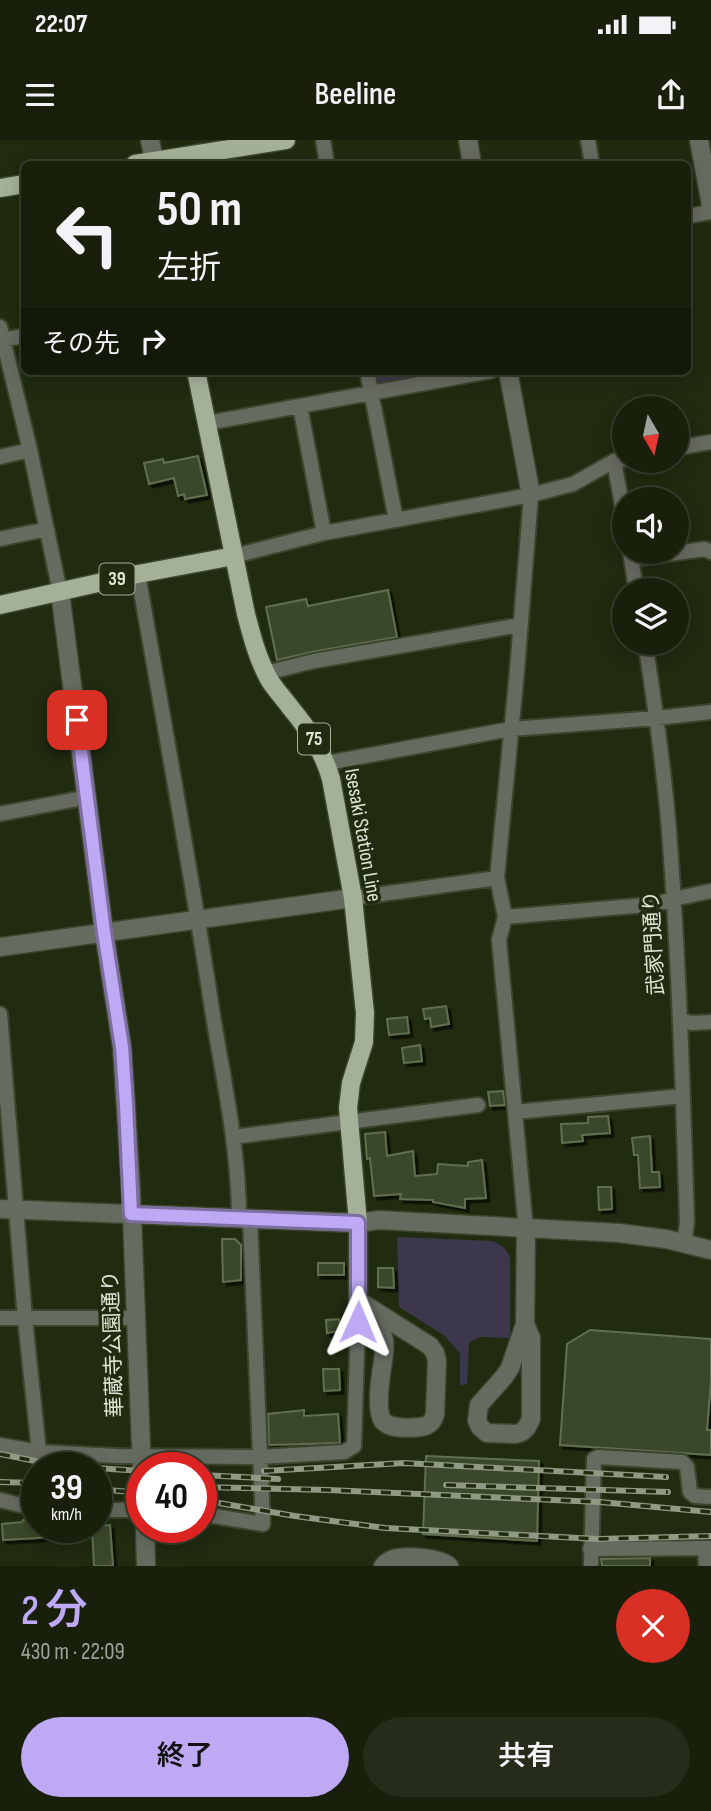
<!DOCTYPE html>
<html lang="ja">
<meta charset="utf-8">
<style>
body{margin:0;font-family:"Sofia Sans Condensed","Noto Sans JP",sans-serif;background:#252d1a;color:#f1f3f6;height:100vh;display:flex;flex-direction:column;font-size:26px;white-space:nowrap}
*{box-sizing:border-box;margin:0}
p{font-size:23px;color:#9fa39d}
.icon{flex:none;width:38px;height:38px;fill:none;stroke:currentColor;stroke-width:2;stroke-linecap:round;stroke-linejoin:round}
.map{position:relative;height:1426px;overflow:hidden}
.panel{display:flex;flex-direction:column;background:#18200c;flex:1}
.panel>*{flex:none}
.guide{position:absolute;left:21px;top:21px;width:670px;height:214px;border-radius:10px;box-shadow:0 4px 18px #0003,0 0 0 2px #363e2d;background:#18200c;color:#f1f3f6;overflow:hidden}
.needle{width:46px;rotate:171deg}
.controls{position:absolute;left:612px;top:256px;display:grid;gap:14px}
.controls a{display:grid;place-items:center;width:77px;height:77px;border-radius:50%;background:#18200c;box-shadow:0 4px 18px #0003,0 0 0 2px #363e2d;font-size:35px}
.speed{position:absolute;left:21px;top:1312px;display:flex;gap:14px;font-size:35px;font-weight:700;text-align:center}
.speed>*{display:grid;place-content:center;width:91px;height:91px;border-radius:50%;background:#18200c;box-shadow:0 4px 18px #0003,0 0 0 2px #363e2d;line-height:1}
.speed small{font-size:18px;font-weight:400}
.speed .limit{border:10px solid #d22;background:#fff;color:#111}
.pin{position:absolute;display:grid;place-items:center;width:60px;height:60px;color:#fff;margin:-30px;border-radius:14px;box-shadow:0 4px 10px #0006}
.me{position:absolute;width:77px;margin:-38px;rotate:1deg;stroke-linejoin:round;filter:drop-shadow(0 0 5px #0008)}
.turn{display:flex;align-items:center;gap:24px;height:147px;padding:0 21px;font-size:32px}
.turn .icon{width:91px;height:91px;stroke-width:2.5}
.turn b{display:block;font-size:49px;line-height:60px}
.then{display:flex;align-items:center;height:66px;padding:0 21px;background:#0003;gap:14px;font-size:26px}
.round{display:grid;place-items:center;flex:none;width:74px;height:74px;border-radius:37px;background:#252d1a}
.overview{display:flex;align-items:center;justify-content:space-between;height:119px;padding:0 21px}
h1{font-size:42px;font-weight:600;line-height:52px;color:#bea9f5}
.action{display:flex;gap:14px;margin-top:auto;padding:14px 21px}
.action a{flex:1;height:80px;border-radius:42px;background:#bea9f5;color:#111;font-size:28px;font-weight:600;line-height:80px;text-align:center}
.action a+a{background:#252d1a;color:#f1f3f6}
.status{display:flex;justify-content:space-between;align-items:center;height:49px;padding:0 35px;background:#18200c;direction:ltr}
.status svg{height:19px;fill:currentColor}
header{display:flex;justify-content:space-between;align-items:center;height:91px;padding:0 21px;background:#18200c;font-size:32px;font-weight:600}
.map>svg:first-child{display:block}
.green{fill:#3d374d}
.building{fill:#3a472a;stroke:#606f50;stroke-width:2;filter:url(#shadow)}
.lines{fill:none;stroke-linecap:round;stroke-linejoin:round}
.minor-casing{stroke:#3b452c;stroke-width:18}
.tertiary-casing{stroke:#3b452c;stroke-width:21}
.primary-casing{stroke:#3b452c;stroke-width:21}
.minor{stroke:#666b60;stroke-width:14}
.tertiary{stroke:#666b60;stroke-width:18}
.primary{stroke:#a5b099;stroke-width:18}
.rail-casing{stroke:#8f9983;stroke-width:6}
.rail{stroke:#202b10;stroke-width:3.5;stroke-dasharray:10;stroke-linecap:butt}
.route-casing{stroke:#7c6e9f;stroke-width:18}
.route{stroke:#bea9f5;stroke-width:12}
.labels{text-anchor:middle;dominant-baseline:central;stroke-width:7;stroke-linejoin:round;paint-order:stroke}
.shield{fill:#202b10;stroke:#a5af9a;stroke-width:2}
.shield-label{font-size:19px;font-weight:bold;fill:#dee7d5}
.street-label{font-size:21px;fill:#dee7d5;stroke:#202b10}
</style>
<div class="status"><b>22:07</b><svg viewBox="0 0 49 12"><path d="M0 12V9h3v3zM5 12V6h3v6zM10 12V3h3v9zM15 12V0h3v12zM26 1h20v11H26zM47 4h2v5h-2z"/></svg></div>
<header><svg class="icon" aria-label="menu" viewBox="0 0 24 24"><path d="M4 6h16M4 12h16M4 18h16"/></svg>Beeline<svg class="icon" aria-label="share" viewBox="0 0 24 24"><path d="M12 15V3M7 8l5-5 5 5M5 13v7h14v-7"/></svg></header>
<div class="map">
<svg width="711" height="1426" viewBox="0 0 711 1426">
<defs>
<filter id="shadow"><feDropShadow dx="3.5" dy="3.5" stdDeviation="0" flood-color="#0009"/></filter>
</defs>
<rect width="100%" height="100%" fill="#202b10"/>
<!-- green -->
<path class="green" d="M372 231H433L434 232 429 235 379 244 374 240Z
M397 1097 492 1101C501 1104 506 1108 510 1117V1198L480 1197 469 1203 467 1244 460 1245V1214L445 1196 399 1167Z"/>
<!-- building -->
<path class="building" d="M198 316 207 355 185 359 184 354 178 356 174 338 149 344 144 323 163 319 164 323Z
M388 450 397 497 312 512 277 520 266 467 306 459 308 466Z
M446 866 449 884 431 887 430 878 425 879 423 869Z
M407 877 409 893 389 895 387 879Z
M420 905 422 921 404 923 402 908Z
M503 951 505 965 490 966 488 952Z
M608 976 610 993 582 995 583 1001 562 1003 561 984 588 983V977Z
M385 992 387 1016 413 1011 415 1036 437 1034 438 1024 468 1026V1022L482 1020 486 1058 465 1059V1068L433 1062V1060L400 1059 401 1054 374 1056 370 1018 367 1019 365 994Z
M650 996 652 1032H659L660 1047 640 1048 638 1015H634L632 998Z
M598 1047H611L612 1069 599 1070Z
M222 1099H235L241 1105V1140L223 1142Z
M318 1123H344V1135H318Z
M378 1128H393L394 1148 378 1147Z
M339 1179 340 1191 327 1193 326 1180Z
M590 1190 711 1199V1241L707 1290H711V1315L560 1305 567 1204Z
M323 1229H339L340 1250 324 1251Z
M304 1270V1276L338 1274 340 1303 269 1305 268 1274Z
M426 1316 539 1321 537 1401 423 1394Z
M36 1379 37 1388H72L73 1396 3 1400 2 1384 22 1382 23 1380Z
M110 1385 113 1426H94L92 1388H96V1386Z
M650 1418V1426H602L601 1419Z"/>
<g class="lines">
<defs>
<path id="minor" d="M323 0 327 24
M588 0 592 24
M688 76 711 72
M0 187 30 310 60 452
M0 200 24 196
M367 231 396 380
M300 266 324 393
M207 283 491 231
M677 308 711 302
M0 317 30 310
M614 321 625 381
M0 399 47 389
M630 411 636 450
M234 416 324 393 531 355 573 344 614 321 625 319
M632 419 705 409 711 412
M138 434C163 577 189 720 211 863 222 934 239 1006 239 1079
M645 502C655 565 664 628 669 691 679 822 683 953 687 1083L684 1103
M266 533 314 521 520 485
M327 623 511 589 657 578 711 572
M0 674 88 657
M353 758 497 738
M505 777 657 764 673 759 711 751
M0 874 25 1179 39 1312
M680 880 692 883 711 882
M515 972 683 956
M233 997 478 965
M526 1090 499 800 505 777 497 738 517 531 531 355
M0 1178H135
M0 1305 39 1312 118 1316 260 1317 344 1312 354 1306 358 1182
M0 1360 37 1369
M96 1370H134L142 1366
M201 1374 263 1384 250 1079
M705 1408 706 1426
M590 1409 711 1408
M591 1426 594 1319 598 1317 682 1322 687 1327 690 1352 695 1356 711 1357"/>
<path id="tertiary" d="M150 0 154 21
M468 0 472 24
M699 0 711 65
M508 231 531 355
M60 452 104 792 122 907 131 1050 142 1331
M0 807 353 758
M0 1069 358 1083 379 1080 619 1093 666 1099 711 1110
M358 1083V1182C366 1184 377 1185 382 1194 386 1202 384 1212 383 1221 381 1234 375 1270 383 1281 390 1289 411 1288 420 1287 429 1286 433 1282 435 1274L437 1221 435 1213 430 1206 359 1161
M525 1184 531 1198V1279L527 1287 522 1292 516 1294 487 1293 480 1287 477 1280 479 1265 504 1237 510 1228 525 1184 526 1090
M145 1388 146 1426
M383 1426C387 1422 391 1419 398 1418 410 1416 439 1418 449 1426"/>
<path id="primary" d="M135 24 286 0
M0 48 24 44
M196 231 246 474C252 497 258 520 270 541 276 550 284 559 290 567 309 590 323 611 331 639L353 758 365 873 364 902 351 943 348 968 358 1083
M0 465 138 434 234 416"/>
</defs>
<!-- minor casing -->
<use href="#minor" class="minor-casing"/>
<!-- tertiary casing -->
<use href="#tertiary" class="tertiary-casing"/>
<!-- primary casing -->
<use href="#primary" class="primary-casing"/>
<!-- minor -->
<use href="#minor" class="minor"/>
<!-- tertiary -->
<use href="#tertiary" class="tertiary"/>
<!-- primary -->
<use href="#primary" class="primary"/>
<defs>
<path id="rail" d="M0 1314 50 1324 94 1328
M96 1328 142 1331
M264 1331 404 1323 666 1337
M201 1335 278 1339
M0 1342 37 1343
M446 1345 668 1352
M201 1347 328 1350 600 1362 711 1372
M96 1349 142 1353
M201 1360 295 1376 385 1388 598 1399 711 1396"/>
</defs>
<!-- rail casing -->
<use href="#rail" class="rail-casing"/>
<!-- rail -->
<use href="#rail" class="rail"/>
</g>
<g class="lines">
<defs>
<path id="route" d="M77 580 104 792 122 907 126 964 131 1074 358 1083V1182"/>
</defs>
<!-- route casing -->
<use href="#route" class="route-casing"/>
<!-- route -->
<use href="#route" class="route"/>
</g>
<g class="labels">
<!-- shield labels -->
<g class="shield">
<rect x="99.5" y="423.5" width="35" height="31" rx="5"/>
<rect x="298" y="583.5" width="32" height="31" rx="5"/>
</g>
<g class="shield-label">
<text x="117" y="439">39</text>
<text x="314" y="599">75</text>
</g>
<!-- street labels -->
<g class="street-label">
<text transform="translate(363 695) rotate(80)">Isesaki Station Line</text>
<text transform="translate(654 803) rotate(-93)">武家門通り</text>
<text transform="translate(113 1204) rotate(-92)">華蔵寺公園通り</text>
</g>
</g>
</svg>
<div class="controls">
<a><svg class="needle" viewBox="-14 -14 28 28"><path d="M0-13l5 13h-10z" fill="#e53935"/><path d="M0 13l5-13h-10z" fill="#9fa39d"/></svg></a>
<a><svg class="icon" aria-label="sound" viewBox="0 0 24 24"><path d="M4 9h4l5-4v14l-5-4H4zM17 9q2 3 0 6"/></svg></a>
<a><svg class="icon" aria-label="layers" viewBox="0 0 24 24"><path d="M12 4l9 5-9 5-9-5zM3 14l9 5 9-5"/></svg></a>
</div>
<div class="speed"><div>39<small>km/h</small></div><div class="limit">40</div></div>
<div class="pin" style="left:77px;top:580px;background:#d93025"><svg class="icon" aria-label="arrive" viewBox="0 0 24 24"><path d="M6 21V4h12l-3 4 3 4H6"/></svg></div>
<svg class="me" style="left:358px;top:1182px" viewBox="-20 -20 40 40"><path d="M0-17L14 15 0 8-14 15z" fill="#bea9f5" stroke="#fff" stroke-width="4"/></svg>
<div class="guide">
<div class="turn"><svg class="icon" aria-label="left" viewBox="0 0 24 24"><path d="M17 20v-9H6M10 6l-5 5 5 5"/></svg><div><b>50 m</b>左折</div></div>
<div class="then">その先<svg class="icon" aria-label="right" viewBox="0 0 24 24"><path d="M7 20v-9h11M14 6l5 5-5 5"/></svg></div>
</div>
</div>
<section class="panel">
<div class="overview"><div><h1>2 分</h1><p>430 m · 22:09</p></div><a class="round" style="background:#d93025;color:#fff"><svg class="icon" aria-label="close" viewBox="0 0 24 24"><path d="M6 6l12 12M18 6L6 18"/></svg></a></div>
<div class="action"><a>終了</a><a>共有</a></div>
</section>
